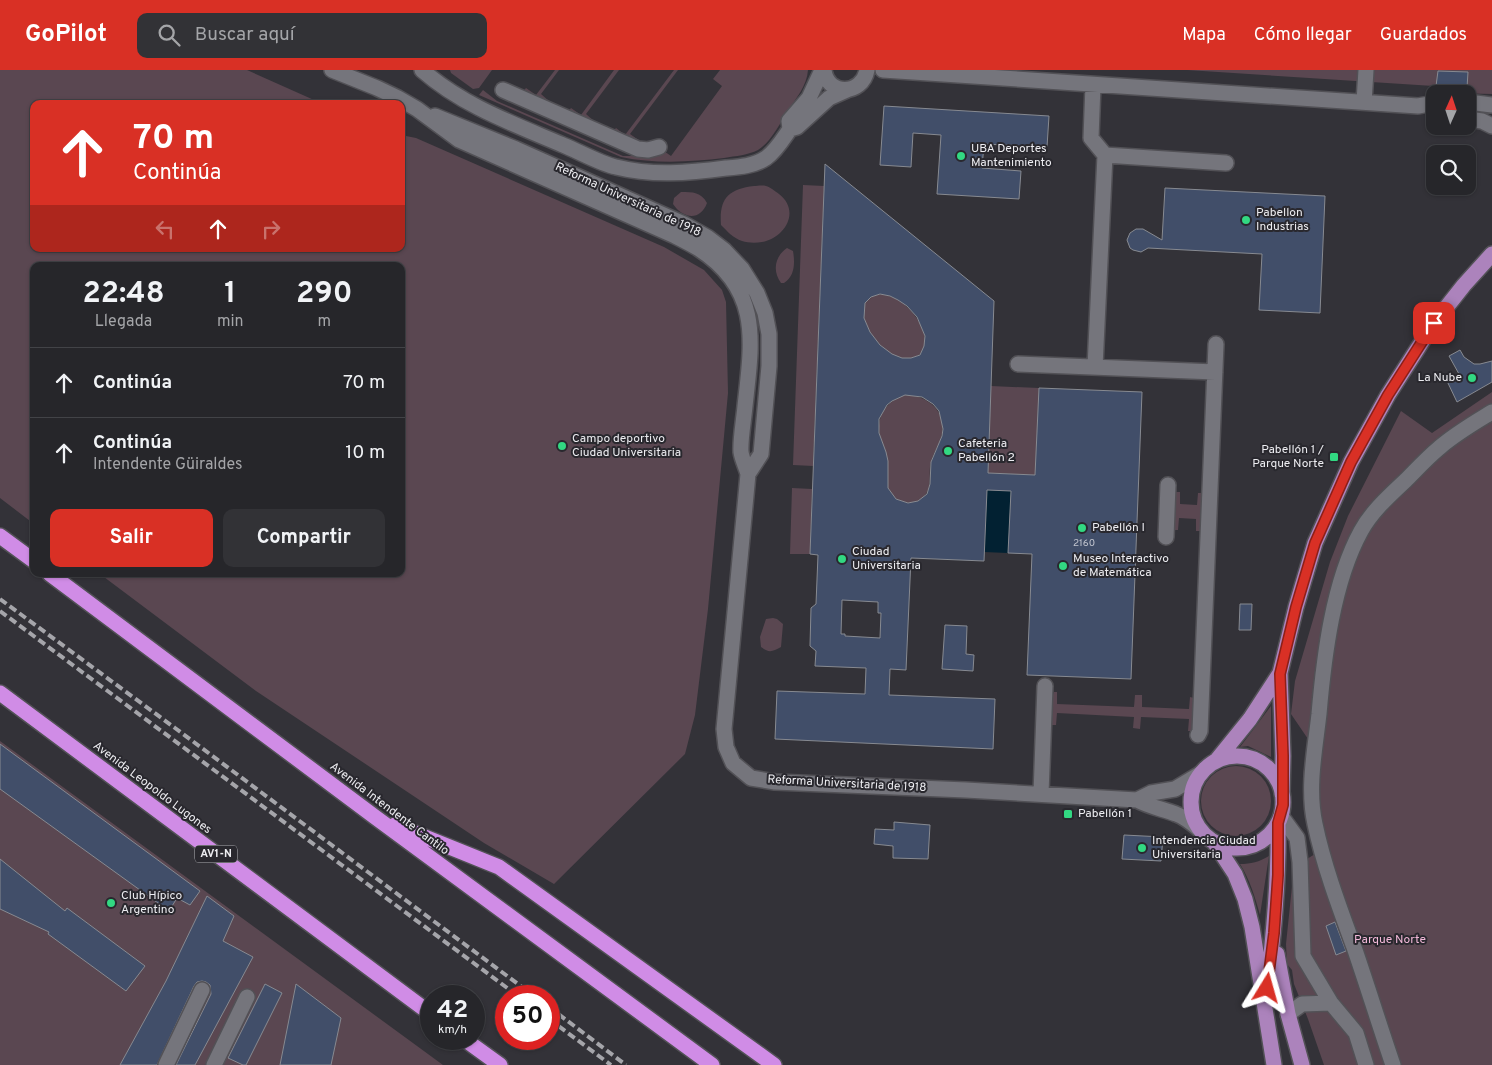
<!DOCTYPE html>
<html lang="es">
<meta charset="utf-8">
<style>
body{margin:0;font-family:Overpass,sans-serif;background:#323236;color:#f1f3f6;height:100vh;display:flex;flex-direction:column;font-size:19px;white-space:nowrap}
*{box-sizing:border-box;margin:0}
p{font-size:16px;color:#a4a5a8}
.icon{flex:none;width:28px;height:28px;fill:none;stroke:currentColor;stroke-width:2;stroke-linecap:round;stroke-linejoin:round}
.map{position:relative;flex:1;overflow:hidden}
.details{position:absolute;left:30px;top:192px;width:375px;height:315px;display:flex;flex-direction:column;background:#26262a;border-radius:10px;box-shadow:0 1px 4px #0004,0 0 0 1px #424347}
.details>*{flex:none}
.hud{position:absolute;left:30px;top:30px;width:375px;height:152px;border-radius:10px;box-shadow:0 1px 4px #0004,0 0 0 1px #424347;background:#d93025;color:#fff;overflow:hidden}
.needle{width:32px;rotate:3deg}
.tools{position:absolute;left:1426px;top:15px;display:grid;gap:10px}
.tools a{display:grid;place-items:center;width:50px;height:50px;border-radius:10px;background:#26262a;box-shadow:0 1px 4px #0004,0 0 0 1px #424347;font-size:25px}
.speed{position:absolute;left:420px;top:915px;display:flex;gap:10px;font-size:25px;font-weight:700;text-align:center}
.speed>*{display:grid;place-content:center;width:65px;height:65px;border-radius:50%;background:#26262a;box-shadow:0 1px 4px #0004,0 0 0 1px #424347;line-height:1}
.speed small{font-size:12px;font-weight:400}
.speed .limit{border:8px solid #d22;background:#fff;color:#111}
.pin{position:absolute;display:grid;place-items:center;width:42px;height:42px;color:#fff;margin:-21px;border-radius:10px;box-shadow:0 2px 8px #0006}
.me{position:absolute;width:55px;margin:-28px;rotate:8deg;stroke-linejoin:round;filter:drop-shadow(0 0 4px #0008)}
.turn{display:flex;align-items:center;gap:18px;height:105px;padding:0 20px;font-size:22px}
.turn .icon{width:65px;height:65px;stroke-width:2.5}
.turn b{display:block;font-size:35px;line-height:42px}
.lanes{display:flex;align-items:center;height:48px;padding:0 20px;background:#0003;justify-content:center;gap:25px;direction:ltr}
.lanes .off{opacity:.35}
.eta{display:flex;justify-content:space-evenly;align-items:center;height:85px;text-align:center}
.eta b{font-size:30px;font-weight:700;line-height:35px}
.button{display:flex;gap:10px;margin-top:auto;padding:10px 20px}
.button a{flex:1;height:58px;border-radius:10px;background:#d93025;color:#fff;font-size:20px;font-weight:700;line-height:58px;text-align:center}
.button a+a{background:#323236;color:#f1f3f6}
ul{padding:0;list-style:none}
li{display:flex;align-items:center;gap:15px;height:70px;padding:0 20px;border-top:1px solid #424347}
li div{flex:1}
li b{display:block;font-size:19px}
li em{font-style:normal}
header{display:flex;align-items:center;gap:30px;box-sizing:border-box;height:70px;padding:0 25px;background:#d93025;color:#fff}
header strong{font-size:24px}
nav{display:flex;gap:28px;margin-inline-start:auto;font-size:18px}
.search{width:350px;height:45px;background:#323236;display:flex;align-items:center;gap:12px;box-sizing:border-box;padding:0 18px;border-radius:10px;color:#a4a5a8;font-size:19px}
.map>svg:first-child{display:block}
.green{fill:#5a4751}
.water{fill:#022132}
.building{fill:#414e69;stroke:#878a91;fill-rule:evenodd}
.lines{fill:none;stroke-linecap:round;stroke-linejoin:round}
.minor-casing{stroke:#525156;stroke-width:18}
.major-casing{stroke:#525156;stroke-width:18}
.highway-casing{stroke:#525156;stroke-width:18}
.minor{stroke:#75757c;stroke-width:15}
.major{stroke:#ac83bc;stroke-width:15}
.highway{stroke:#d08ce6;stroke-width:15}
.rail{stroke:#a5a5aa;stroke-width:4;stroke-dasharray:8 4;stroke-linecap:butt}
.route-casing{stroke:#8d1f18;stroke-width:12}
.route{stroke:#d93025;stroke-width:9}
.poi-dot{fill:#32d882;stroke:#29282e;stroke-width:2}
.labels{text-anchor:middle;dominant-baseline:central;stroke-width:4;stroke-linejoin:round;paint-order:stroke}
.number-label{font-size:10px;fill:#c2c5cf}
.shield{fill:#29282e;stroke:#b2b2b6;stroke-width:1}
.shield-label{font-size:11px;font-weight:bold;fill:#ededf1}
.poi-label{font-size:12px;fill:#ededf1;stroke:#29282e;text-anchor:start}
.street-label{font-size:12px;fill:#ededf1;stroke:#29282e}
.park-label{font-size:12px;fill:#f3b9d9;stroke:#29282e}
</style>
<header>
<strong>GoPilot</strong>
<div class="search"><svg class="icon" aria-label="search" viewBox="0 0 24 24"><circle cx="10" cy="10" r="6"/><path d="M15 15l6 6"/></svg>Buscar aquí</div>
<nav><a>Mapa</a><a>Cómo llegar</a><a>Guardados</a></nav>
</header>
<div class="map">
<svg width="1492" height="995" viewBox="0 0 1492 995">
<rect width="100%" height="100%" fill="#333238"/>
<!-- green -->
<path class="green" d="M0 0H247L323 34H34V179H401V65L416 68 664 177 704 200 722 220 726 232 728 323 708 539 695 645 685 684 554 814 484 773 256 621 100 504H401V196H34V454L0 428Z
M450 0H492L479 18 473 19 451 3Z
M555 0H559L541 24 550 32 548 35 522 23 526 18 536 25Z
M614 0H619L586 44 595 52 593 54 567 43 571 38 581 45Z
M674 0H678L630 64 640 71 638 74 612 63 616 58 625 65Z
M720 0H808C807 16 796 28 788 41 780 53 771 72 758 80 748 85 736 86 724 88 691 92 655 94 621 87L479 25 483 20 497 31 623 86H644L661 79 671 86 722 16 713 9Z
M1187 0H1492V24L1449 23V17Z
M803 115 824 116 813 396 793 395Z
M754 116C757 116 762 115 766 116 770 117 775 121 779 124 801 141 785 168 762 172 756 173 748 173 742 171 733 168 727 161 721 155 719 129 728 119 754 116Z
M681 122C693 122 701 122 707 133 700 152 682 148 673 134L674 128Z
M787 178 793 181C795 193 795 206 784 213H781C772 201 775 186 787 178Z
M884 224C893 227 901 231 907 237 918 246 936 276 917 286 895 298 869 267 864 248 863 243 864 238 865 233L874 225Z
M991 316 1039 318 1035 405 988 403Z
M1492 322V995H1324L1308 949 1294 914 1292 900 1287 894 1286 874 1294 797 1315 784 1304 742 1303 706 1308 669 1291 644 1295 611 1330 492 1348 446 1401 341 1432 363Z
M905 325C928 325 949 343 941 367 939 376 933 383 931 392 928 402 932 413 927 422 924 428 918 432 912 433 901 434 891 427 888 418 886 412 886 404 885 398 882 384 879 370 879 356 880 340 890 330 905 325Z
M792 418 812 419 810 484H790Z
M1174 422H1180V434L1197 435 1198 423H1203L1201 461H1196V449L1179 448 1178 460H1172Z
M773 548 777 549 783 554 781 577C772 582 769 583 761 577L760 567 766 549Z
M1054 622H1057V634L1134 637 1135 625H1142V637L1189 639 1190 627 1194 628 1193 661H1188L1189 649 1141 647 1140 659 1133 658 1134 647 1057 643 1056 655H1052C1049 642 1049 634 1054 622Z
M1271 636V687L1248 676 1240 677Z
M0 671 443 995H0Z
M1201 731a35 35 0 1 1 70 0a35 35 0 1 1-70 0Z
M1269 786 1260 845C1255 827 1250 810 1240 794 1251 794 1259 792 1269 786Z"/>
<!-- water -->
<path class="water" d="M987 420 1011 421 1008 483 984 482Z"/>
<!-- building -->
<path class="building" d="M1438 1 1468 2 1467 18 1436 16Z
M884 36 1049 46 1047 77 984 74 982 98 1021 101 1019 129 937 124 941 65 913 63 911 97 880 95Z
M825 94 994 231 988 403 1035 405 1039 318 1142 322 1131 609 1027 605 1032 484 1008 483 1011 421 987 420 984 491 911 488 906 600 890 599 889 625 995 629 993 679 775 669 777 621 865 624 866 598 815 596 816 581 810 576 811 538 816 534 818 485 810 484ZM880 224 890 226 898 230 907 236 917 247 925 266 924 276 920 285 911 288H902L892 284 880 275 870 262 864 248 865 233 871 227ZM905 325 922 327 933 334 939 341 943 359 942 366 931 392 930 414 927 424 918 431 908 433 896 429 888 418V391L886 382 879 363V349L887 335 892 331ZM842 530 878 532V543H881L880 568 845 566V564H841Z
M1165 118 1325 126 1320 243 1259 240 1262 184 1148 178 1141 182 1133 180 1130 178 1127 170 1130 163 1136 159H1143L1162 170Z
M1460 280 1464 287 1474 294H1480L1492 291V312L1457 332 1447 311 1459 304 1449 286Z
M1240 534H1252L1251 560H1239Z
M945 555 967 556 966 584 974 585 973 601 942 599Z
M0 674 200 821 190 835 177 828 169 841 0 719Z
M894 752 930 755 928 789 893 788V776L874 774 875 759 894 760Z
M1124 765 1163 767 1161 791 1122 789Z
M0 789 65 841 67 838 145 896 126 921 48 864 49 862 0 839Z
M207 826 234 846 223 871 253 887 195 995H176L211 924 210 915 206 912 202 911 197 912 194 916 157 995H120L166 911Z
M1335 852 1346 881 1336 885 1326 856Z
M265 914 282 923 246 995H243L228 988Z
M296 914 341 948 331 995H280Z"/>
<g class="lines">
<defs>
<path id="minor" d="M332 0 377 18 398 28 417 39 459 70 675 166C683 170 691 174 699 179 762 220 752 272 745 336 744 348 740 371 741 382 742 389 746 397 748 404L724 659 726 677 733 693 751 708 775 712 966 720 1137 730C1150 737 1163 739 1176 744 1185 747 1193 754 1200 760
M422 0C463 36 514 54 563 75 578 81 601 94 616 97 652 106 689 103 726 98 739 97 754 96 766 88 776 81 783 69 790 59
M822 0 809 28 789 51 790 59 797 57 829 28 847 20
M824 0C827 26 862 26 867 0
M883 0 1418 36 1435 33
M1093 15 1091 68 1105 85 1095 297
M503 20 638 79 648 80 659 77
M1364 32 1366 0
M1468 32 1492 35
M435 46 516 79 684 154 707 167 724 180 742 199 757 223 765 243 769 264V296L761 384 748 404
M1468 49 1482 51 1492 56
M1105 85 1226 93
M1018 294 1215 302
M1166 467 1168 415
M1198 665 1200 661 1216 274
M1041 724 1045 616
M1137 730 1151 723 1175 719 1200 704
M1281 746 1297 768 1300 792 1303 886 1331 933 1356 963 1366 995
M1288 944 1302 934 1331 933
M166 995 202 920
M214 995 247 927
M1393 995C1380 957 1368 918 1355 880 1340 839 1324 797 1315 754 1307 718 1315 680 1319 644 1324 586 1333 512 1361 461 1372 441 1390 425 1406 410 1417 399 1427 388 1439 378 1455 364 1474 353 1492 342"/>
<path id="major" d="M1191 732a46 46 0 1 1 92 0a46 46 0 1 1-92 0Z
M1216 691 1250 649 1280 603
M1282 724 1283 686 1280 603 1296 537 1315 473 1351 392 1388 325 1434 253 1464 215 1492 184
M1214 772 1235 804 1245 829 1252 857 1274 995
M1277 884 1288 944 1302 995
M1267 919C1274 863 1279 810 1278 753"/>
<path id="highway" d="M0 466 34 491
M50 504 375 747 712 995
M0 623 431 944
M395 755 499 797 774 995
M464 969 500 995"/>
</defs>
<!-- minor casing -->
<use href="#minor" class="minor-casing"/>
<!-- major casing -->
<use href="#major" class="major-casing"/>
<!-- highway casing -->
<use href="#highway" class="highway-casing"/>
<!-- minor -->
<use href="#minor" class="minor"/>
<!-- major -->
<use href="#major" class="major"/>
<!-- highway -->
<use href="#highway" class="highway"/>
<!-- rail -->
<path class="rail" d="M0 529 175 658 534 926
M0 541 518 926
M549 937 626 995
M549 949 611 995"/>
</g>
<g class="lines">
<defs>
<path id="route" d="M1267 918 1274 863 1278 805V753L1283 735V686L1280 604 1296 537 1315 473 1351 392 1388 325 1434 253"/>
</defs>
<!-- route casing -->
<use href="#route" class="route-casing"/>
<!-- route -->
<use href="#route" class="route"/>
</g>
<!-- markers -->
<g class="poi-dot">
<circle cx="961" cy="86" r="5"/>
<circle cx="1246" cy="150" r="5"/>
<circle cx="1472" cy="308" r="5"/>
<circle cx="562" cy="376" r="5"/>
<circle cx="948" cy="381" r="5"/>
<rect x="1329" y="382" width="10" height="10" rx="2.5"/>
<circle cx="1082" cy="458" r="5"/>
<circle cx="842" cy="489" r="5"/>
<circle cx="1063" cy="496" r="5"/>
<rect x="1063" y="739" width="10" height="10" rx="2.5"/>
<circle cx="1142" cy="778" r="5"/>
<circle cx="111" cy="833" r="5"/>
</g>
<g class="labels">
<!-- number labels -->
<g class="number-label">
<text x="1084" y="473">2160</text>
</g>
<!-- shield labels -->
<rect class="shield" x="195" y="775.5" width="42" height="17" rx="4"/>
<g class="shield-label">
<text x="216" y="784">AV1-N</text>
</g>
<!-- poi labels -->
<g class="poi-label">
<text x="971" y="79">UBA Deportes<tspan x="971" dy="14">Mantenimiento</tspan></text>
<text x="1256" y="143">Pabellon<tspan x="1256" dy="14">Industrias</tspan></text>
<text x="1462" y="308" text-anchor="end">La Nube</text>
<text x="572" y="369">Campo deportivo<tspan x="572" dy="14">Ciudad Universitaria</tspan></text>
<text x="958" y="374">Cafeteria<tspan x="958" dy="14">Pabellón 2</tspan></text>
<text x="1324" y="380" text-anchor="end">Pabellón 1 /<tspan x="1324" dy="14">Parque Norte</tspan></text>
<text x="1092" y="458">Pabellón I</text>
<text x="852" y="482">Ciudad<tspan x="852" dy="14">Universitaria</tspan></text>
<text x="1073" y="489">Museo Interactivo<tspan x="1073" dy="14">de Matemática</tspan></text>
<text x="1078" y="744">Pabellón 1</text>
<text x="1152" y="771">Intendencia Ciudad<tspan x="1152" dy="14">Universitaria</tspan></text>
<text x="121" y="826">Club Hípico<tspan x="121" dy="14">Argentino</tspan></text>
</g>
<!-- street labels -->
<g class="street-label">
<text transform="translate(628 130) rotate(25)">Reforma Universitaria de 1918</text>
<text transform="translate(847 714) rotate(3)">Reforma Universitaria de 1918</text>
<text transform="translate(152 718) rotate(37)">Avenida Leopoldo Lugones</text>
<text transform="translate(389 739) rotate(37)">Avenida Intendente Cantilo</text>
</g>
<!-- park labels -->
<g class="park-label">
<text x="1390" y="870">Parque Norte</text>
</g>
</g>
</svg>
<div class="tools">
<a><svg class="needle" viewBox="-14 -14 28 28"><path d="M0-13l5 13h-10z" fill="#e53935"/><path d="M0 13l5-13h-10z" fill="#a4a5a8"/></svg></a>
<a><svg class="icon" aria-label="search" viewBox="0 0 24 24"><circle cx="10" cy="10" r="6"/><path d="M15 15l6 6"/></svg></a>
</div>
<div class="speed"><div>42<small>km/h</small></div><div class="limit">50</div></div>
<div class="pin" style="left:1434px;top:253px;background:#d93025"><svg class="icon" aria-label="arrive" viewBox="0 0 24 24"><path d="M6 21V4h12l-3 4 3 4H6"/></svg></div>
<svg class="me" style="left:1267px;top:918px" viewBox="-20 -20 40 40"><path d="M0-17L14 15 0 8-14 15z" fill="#d93025" stroke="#fff" stroke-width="4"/></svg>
<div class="hud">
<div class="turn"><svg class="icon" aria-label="ahead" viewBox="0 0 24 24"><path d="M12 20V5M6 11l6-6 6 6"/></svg><div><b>70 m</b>Continúa</div></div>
<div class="lanes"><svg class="icon off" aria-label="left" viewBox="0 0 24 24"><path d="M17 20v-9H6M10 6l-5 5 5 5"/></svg><svg class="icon" aria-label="ahead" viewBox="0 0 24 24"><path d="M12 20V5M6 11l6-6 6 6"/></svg><svg class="icon off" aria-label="right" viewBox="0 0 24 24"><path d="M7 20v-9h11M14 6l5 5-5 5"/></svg></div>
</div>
<section class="details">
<div class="eta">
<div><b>22:48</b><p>Llegada</p></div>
<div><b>1</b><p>min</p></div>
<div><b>290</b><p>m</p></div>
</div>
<ul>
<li><svg class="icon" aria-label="ahead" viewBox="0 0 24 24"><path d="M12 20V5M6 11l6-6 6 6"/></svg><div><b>Continúa</b></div><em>70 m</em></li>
<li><svg class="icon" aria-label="ahead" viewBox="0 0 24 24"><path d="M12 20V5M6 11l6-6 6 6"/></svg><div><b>Continúa</b><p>Intendente Güiraldes</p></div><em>10 m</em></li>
</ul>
<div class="button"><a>Salir</a><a>Compartir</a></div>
</section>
</div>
